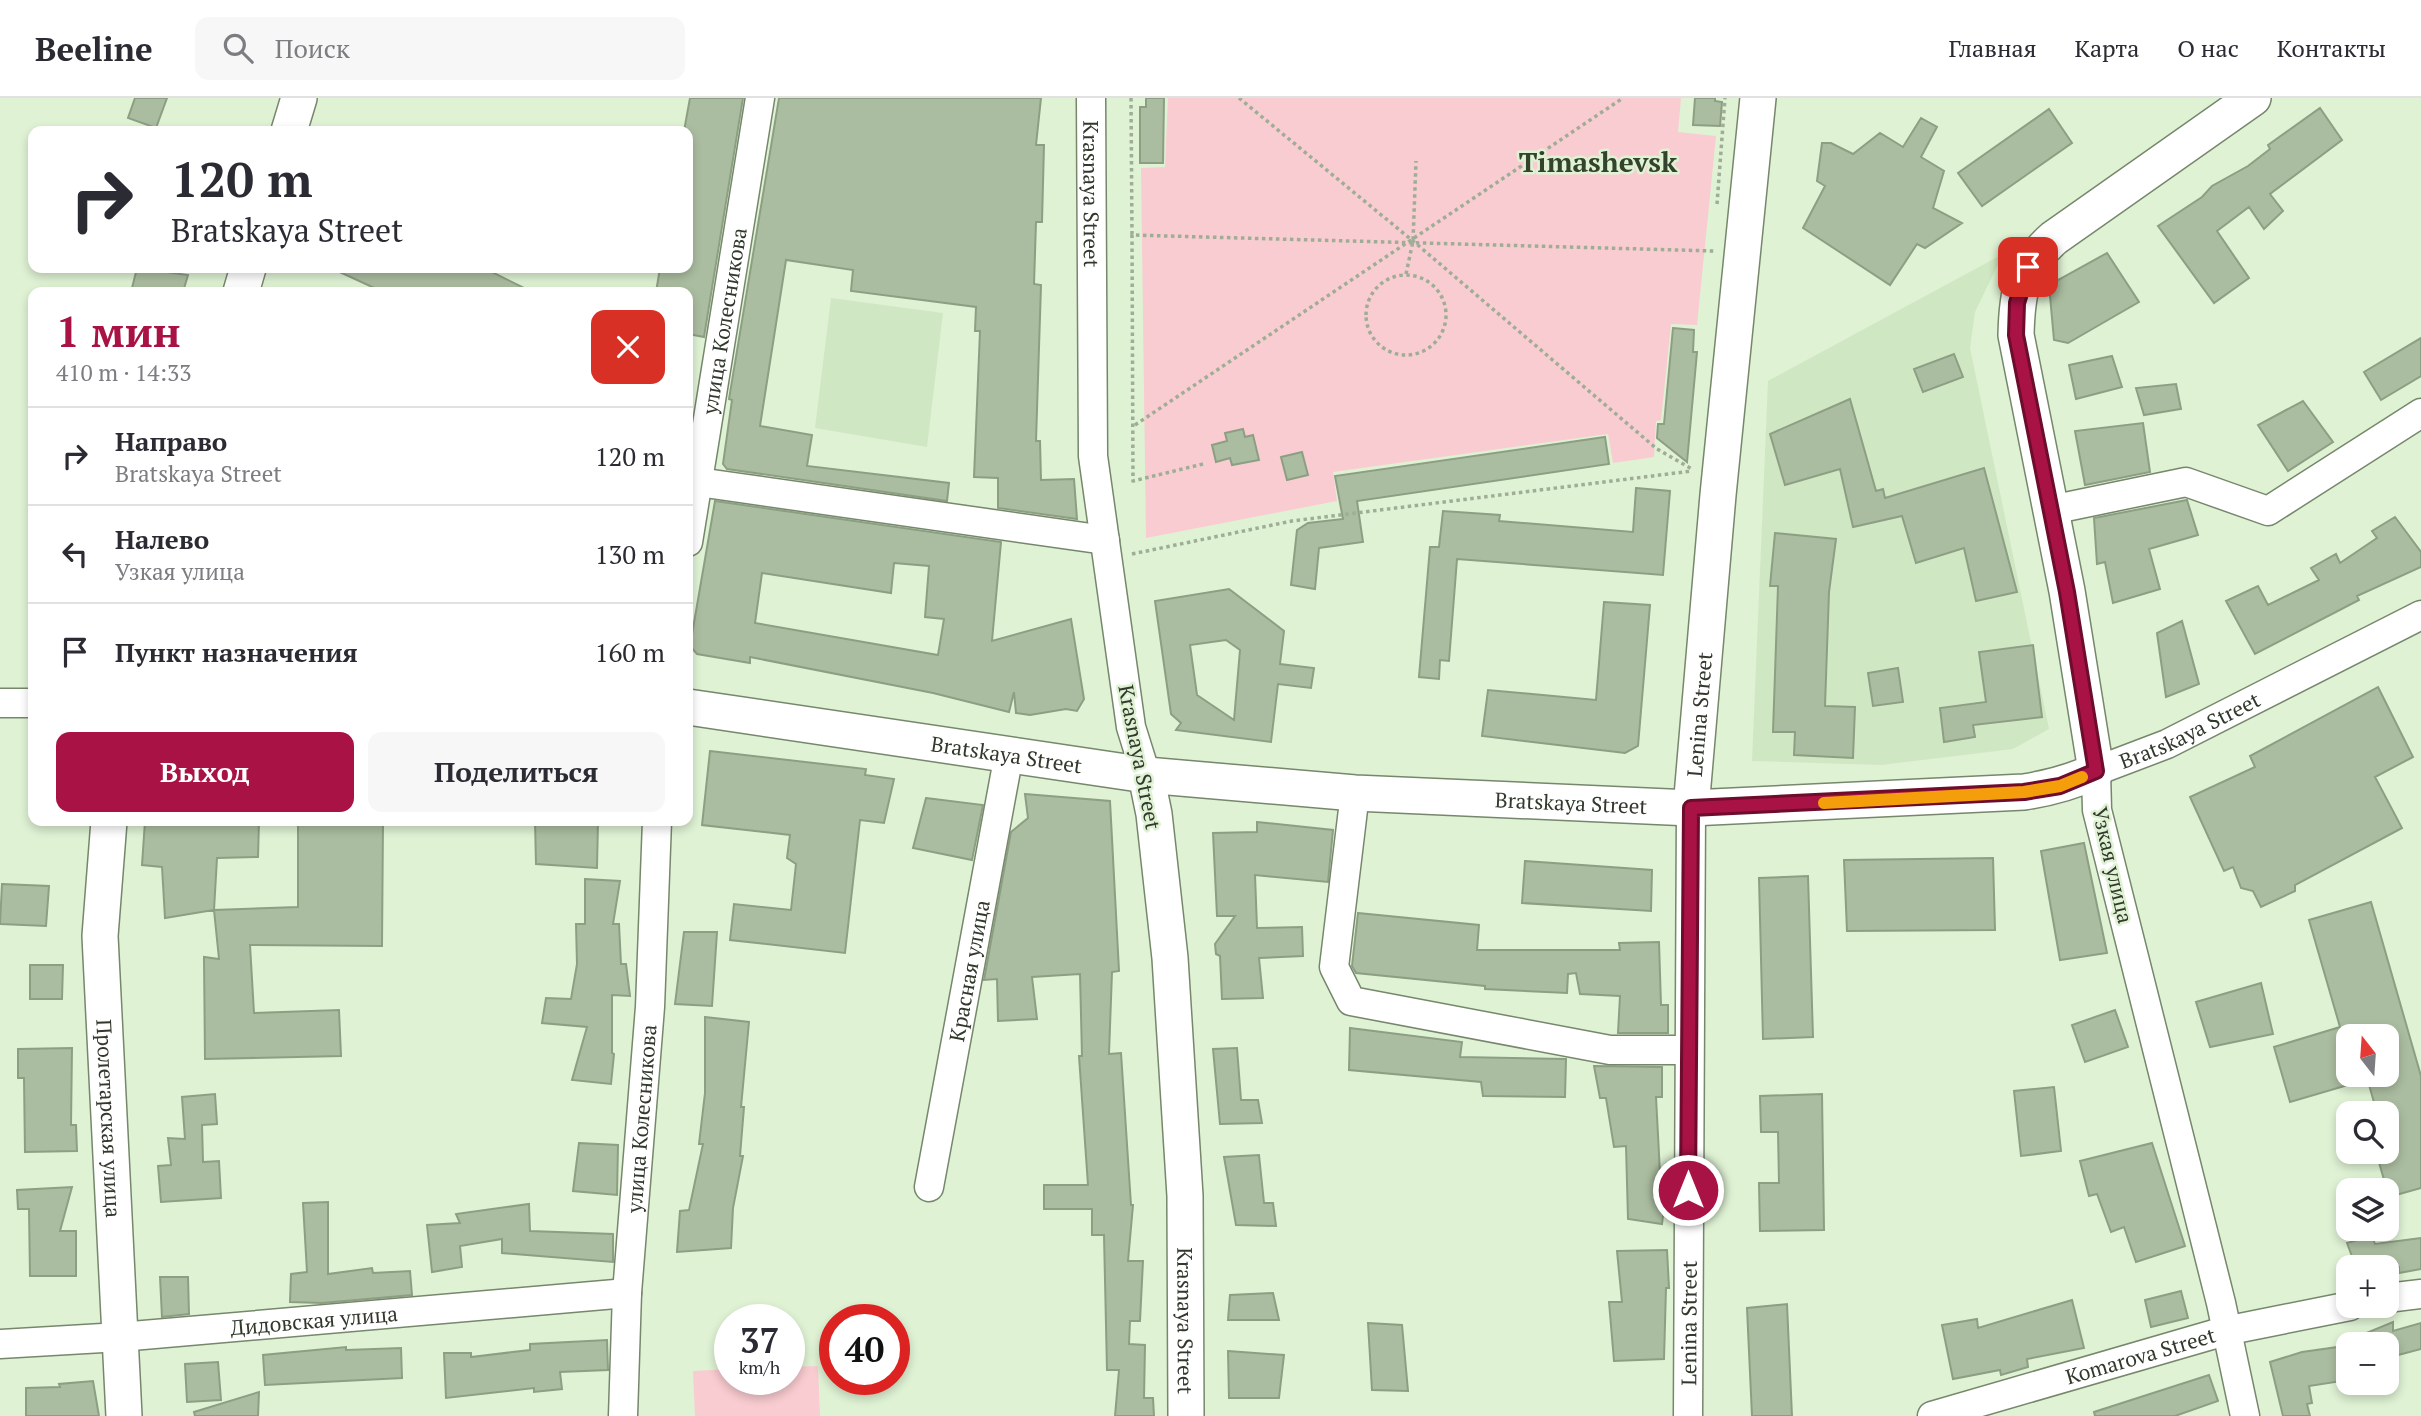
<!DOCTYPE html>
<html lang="ru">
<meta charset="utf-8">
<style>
body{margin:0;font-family:"PT Serif",serif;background:#f7f7f7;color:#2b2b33;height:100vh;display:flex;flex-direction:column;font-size:26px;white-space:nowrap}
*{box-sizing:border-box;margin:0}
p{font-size:23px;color:#7c7c81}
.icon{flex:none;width:38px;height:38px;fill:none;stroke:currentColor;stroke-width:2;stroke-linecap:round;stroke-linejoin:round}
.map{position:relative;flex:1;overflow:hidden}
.panel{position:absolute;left:28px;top:189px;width:665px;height:539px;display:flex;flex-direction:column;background:#fff;border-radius:14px;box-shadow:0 4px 10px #0003}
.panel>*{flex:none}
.hud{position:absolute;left:28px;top:28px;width:665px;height:147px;border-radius:14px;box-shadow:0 4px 10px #0003;background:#fff;color:#2b2b33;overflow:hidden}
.needle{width:46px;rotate:343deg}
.tools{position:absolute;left:2336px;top:926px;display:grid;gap:14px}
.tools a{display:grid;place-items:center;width:63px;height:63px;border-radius:14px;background:#fff;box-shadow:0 4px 10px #0003;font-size:35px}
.speed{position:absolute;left:714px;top:1206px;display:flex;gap:14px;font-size:35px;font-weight:700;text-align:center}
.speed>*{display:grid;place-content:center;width:91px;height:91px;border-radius:50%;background:#fff;box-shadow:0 4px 10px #0003;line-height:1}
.speed small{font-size:18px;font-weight:400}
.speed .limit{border:10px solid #d22;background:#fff;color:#111}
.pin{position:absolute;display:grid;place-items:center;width:60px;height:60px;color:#fff;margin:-30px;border-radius:14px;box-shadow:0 4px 10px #0006}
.me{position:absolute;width:77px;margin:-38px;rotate:0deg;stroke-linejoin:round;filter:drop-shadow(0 0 5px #0008)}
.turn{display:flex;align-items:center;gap:24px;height:147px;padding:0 28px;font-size:32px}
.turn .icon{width:91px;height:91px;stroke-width:2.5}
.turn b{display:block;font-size:49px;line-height:60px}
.round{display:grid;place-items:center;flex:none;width:74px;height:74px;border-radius:14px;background:#f7f7f7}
.overview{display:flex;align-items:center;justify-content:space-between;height:119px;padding:0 28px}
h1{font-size:42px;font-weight:700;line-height:52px;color:#a81244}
.action{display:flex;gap:14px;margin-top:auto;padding:14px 28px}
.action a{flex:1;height:80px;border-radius:14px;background:#a81244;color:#fff;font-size:28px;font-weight:700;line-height:80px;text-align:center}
.action a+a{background:#f7f7f7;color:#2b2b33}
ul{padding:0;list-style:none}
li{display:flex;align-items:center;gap:21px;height:98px;padding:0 28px;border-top:2px solid #e1e1e2}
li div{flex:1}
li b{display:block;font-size:26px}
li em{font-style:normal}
header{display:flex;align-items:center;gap:42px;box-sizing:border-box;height:98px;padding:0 35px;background:#fff;border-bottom:2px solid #e1e1e2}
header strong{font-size:33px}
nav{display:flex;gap:38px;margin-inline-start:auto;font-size:24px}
.search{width:490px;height:63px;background:#f7f7f7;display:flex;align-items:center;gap:18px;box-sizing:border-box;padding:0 24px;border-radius:14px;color:#7c7c81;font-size:26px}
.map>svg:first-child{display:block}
.built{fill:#d0e7c3}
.green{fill:#f9ccd1}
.building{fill:#abbda0;stroke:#8d9f83;stroke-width:2;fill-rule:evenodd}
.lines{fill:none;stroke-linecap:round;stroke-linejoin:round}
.minor-casing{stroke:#76876c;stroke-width:31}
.major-casing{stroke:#76876c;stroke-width:38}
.path{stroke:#9fad96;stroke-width:3.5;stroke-dasharray:3.5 3.5;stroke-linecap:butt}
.minor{stroke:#fff;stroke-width:28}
.major{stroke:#fff;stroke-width:35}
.route-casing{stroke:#6d0c2c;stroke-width:18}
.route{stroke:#a81244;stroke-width:12}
.slow{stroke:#f59e0b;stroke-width:12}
.labels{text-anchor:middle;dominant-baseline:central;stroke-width:5;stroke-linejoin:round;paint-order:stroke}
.street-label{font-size:21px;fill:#31382c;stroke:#dff2d4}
.district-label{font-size:28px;font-weight:bold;fill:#34432b;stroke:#dff2d4}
</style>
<header>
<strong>Beeline</strong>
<div class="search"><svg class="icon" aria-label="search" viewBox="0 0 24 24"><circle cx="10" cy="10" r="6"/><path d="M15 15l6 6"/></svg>Поиск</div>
<nav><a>Главная</a><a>Карта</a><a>О нас</a><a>Контакты</a></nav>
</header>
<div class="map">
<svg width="2421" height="1318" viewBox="0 0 2421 1318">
<rect width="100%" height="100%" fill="#dff2d4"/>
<!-- built -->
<path class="built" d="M2003 156 1975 214 1970 250 2049 631 2013 651 1881 667 1752 663 1768 283Z
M831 200 943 215 927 349 815 330Z"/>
<!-- green -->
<path class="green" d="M1168 0H1681L1678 34 1716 38 1697 227 1671 226 1661 322 1656 323 1654 359 1613 365 1608 336 1333 374 1337 403 1146 440 1141 70 1165 69Z
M818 1268 820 1318H695L693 1273 730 1271V1281H789V1269Z"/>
<!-- building -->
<path class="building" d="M135 0H167L156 30 128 20Z
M690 0H743L704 239 688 236V194H656L660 170H688V33H684Z
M779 0H1041L1036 47H1044L1042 124H1036L1034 186 1041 187 1036 343H1040L1041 382 1074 381 1077 421 998 410V380L974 379 980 233H975L976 209 851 193 853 172 786 162 760 328 812 337 807 368 949 385 947 403 727 371 723 366 732 302 729 301Z
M1146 0H1164L1163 65H1140V9H1146Z
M1695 0H1715V3L1722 4 1720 28 1693 27Z
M2320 10 2342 42 2270 96 2283 113 2264 131 2249 109 2217 133 2249 180 2214 205 2158 128 2202 99 2212 88 2248 68 2270 51 2268 47Z
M2049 11 2072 45 1982 108 1958 75Z
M1921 20 1937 29 1921 59 1944 73 1933 110 1962 125 1925 150 1917 146 1890 187 1803 130 1825 88 1817 83 1822 45H1831L1853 56 1880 35 1903 49Z
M2107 155 2139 204 2068 245 2054 242 2049 187Z
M137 170 188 177 183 194H131Z
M331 170H484L532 194H383Z
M1673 230 1694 232 1693 254H1697L1687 364 1657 340 1658 326H1664Z
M2421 240V278L2381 302 2364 274Z
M1954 256 1963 279 1923 294 1914 271Z
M2112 258 2122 289 2076 301 2069 267Z
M2176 286 2181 311 2144 317 2136 290Z
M1850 301 1876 393 1883 391 1885 400 1984 370 2017 494 1976 503 1964 450 1916 465 1902 418 1853 429 1840 371 1785 387 1770 336Z
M2303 303 2333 344 2288 373 2258 327Z
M2143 325 2150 374 2085 387 2075 333Z
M1243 331 1245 339 1253 337 1259 362 1232 367 1230 360 1216 364 1212 347 1227 343 1225 335Z
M1605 339 1609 366 1357 403 1363 444 1319 450 1315 491 1291 487 1297 432 1308 425 1343 421 1335 378Z
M1302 354 1308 377 1287 382 1281 359Z
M1636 390 1670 393 1663 477 1457 461 1449 563 1440 562 1439 581 1419 579 1430 449H1439L1443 413 1500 417 1499 423 1633 434Z
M2187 402 2198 437 2149 451 2160 491 2113 505 2105 464 2097 466 2094 420Z
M715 403 1001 444 992 543 1071 521 1084 601 1077 613 1066 611 1030 617 1016 615 1014 594 1009 614 933 595 750 559V565L697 556 690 548ZM894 465 929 468 925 519 944 521 938 557 755 525 762 475 891 495Z
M2395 419 2421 454V469L2357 498 2359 502 2255 556 2226 503 2258 488 2268 507 2319 482 2311 470 2336 456 2340 465 2377 440 2372 433Z
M1775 435 1836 441 1829 494 1825 608 1855 609 1853 660 1794 657 1795 634H1773L1778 488H1770Z
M1229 491 1284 533 1280 566 1314 570 1311 590 1278 586 1271 644 1176 632 1181 625 1171 616 1155 503ZM1226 542 1240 552 1234 622 1197 597 1190 547Z
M1604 504 1650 507 1638 648 1625 655 1482 638 1488 592 1596 602Z
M2182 523 2199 586 2166 599 2157 535Z
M2033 547 2042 619 1973 627 1975 639 1944 644 1940 610 1986 604 1979 554Z
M1898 570 1903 604 1873 608 1868 575Z
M2378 589 2413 659 2375 679 2402 730 2295 787V793L2261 809 2253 793 2241 790 2233 769 2224 773 2190 699 2255 669 2250 658Z
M710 653 866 671 865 677 894 681 884 725 860 722 845 855 730 842 734 806 791 812 796 766 787 760 790 737 702 727Z
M1025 696 1110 703 1119 873 1112 874 1109 956 1121 955 1131 1107H1133L1128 1163H1143L1140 1223H1130L1129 1246 1145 1247 1144 1300H1153L1154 1318H1115L1119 1272H1107L1104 1137H1092V1111H1044V1087H1088L1079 958H1082L1080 876 1032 879 1037 921 998 923 997 881 984 882 1011 734 1028 720Z
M926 700 983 707 972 762 913 750Z
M145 723H259L258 759 217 760 214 812 165 820 162 769 142 767Z
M298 723H383L382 848 250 847 254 915 339 912 341 958 205 961 204 859 219 861 214 812 298 809Z
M535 723H598L597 770 536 766Z
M1257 724 1333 732 1328 784 1255 777 1257 830 1302 829 1303 858 1259 860 1263 900 1222 901 1220 858 1216 856 1215 846 1235 818H1217L1213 735 1257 734Z
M2084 745 2107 855 2060 862 2041 753Z
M1993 760 1995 832 1847 833 1844 762Z
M1525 763 1652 772 1651 813 1522 805Z
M1808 778 1813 939 1763 941 1759 780Z
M585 781 620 783 613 826H619L621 866H626L630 898 612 897V955L614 956 611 986 572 982 587 929 542 925 546 900 571 901 577 866 576 826H585Z
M2 786 49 788 46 828 0 826Z
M2371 804 2421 978V1090L2389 1099 2378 1061 2387 1059V1015H2377L2366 976H2387V938H2348V987L2290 1004 2274 949 2340 929 2309 822Z
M1358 815 1479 827 1477 852H1620L1619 845 1659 844 1661 907H1668V935H1618L1620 898 1580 896 1576 875 1568 876 1567 895 1485 891V888L1356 875 1352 868Z
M684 834H717L712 908 675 906Z
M30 867H63L62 901H30Z
M2261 885 2273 936 2210 949 2196 904Z
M2115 912 2128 949 2085 964 2072 927Z
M705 919 749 924 741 1009H744L740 1058H743L733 1110 731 1150 677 1154 680 1113 689 1112 703 1046H699L705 995Z
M1350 930 1462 944 1460 959 1566 961 1565 999 1483 998 1481 984 1349 972Z
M72 950 71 1027H76L77 1053 25 1054 24 980H18V951Z
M1237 950 1241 1002H1258L1262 1025 1220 1026 1213 951Z
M1594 968 1662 969V999H1656L1660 1075H1668L1662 1126 1628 1121 1626 1048 1614 1049 1606 1000H1600Z
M2054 989 2061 1053 2021 1058 2014 993Z
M215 996 217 1026 202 1027 203 1064 219 1063 221 1100 161 1104 158 1068 171 1067 168 1040 185 1041 182 999Z
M1822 996 1824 1132 1760 1133 1759 1085H1779L1778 1034H1761L1760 998Z
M579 1045 618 1047 617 1097 573 1093Z
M2152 1045 2185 1148 2136 1164 2124 1129 2111 1134 2097 1096 2089 1098 2080 1063Z
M1259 1057 1264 1105H1273L1276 1128 1236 1127 1224 1059Z
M72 1089 60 1133H76V1178H30L29 1111H18L17 1092Z
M328 1104V1176L372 1170 373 1175 410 1173 412 1197 322 1205 290 1204 291 1176 307 1174 303 1105Z
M529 1106 530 1133 613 1136V1164L502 1155V1141L460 1148 462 1169 432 1174 427 1127 460 1125 456 1116Z
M2372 1138 2375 1146 2421 1140V1171L2399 1175V1169H2356L2347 1145Z
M1667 1152 1669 1190H1666L1664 1261 1614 1263 1609 1204H1622L1617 1153Z
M160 1179H188L189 1216 162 1219Z
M2181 1193 2188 1220 2151 1229 2145 1202Z
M1273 1195 1279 1222H1228L1230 1197Z
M2072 1202 2084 1250 2027 1261 2028 1269 2001 1277 2000 1272 1953 1281 1942 1227 1977 1221 1978 1230Z
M1787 1206 1792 1318H1752L1747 1210Z
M2393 1224V1233L2421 1225V1251L2387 1260V1246H2340Z
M1368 1225 1402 1227 1408 1293 1372 1292Z
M607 1242 608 1272 560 1274 562 1291 534 1294V1290L446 1300 444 1255H471V1259L530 1252V1246Z
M2345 1248 2348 1282 2309 1288 2312 1305 2307 1306 2310 1318H2283L2270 1264 2302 1254Z
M346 1249V1252L401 1250 402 1280 265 1287 263 1257Z
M1228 1253 1284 1257 1279 1300H1229Z
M218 1264 221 1302 187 1304 185 1266Z
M2209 1277 2218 1303 2175 1318H2095L2094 1314Z
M93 1283 99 1318H26V1290L60 1289 59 1286Z
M259 1294 258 1318H195L194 1314Z"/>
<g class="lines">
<defs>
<g id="minor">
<path id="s1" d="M1091 0 1093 358 1131 629 1146 677"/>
<path d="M698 384 1105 442"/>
<path d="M2051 412 2186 384 2268 413 2421 315"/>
<path id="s2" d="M688 444 760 0"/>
<path d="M0 605H33"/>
<path d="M1355 695 1334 869 1351 903 1610 952H1688"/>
<path id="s3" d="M929 1089 1009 656"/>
<path d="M2387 1200 2421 1196"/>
<path id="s4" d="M0 1246 120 1239 627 1195"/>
<path id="s5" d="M623 1318 627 1195 650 909 657 723"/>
<path id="s6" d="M1688 1318 1691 710"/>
<path id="s7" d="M1932 1318 2225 1233 2350 1208"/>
<path id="s8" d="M2245 1318 2221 1205 2097 712 2096 673 2167 646 2421 517"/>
</g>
<g id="major">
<path d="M289 33 299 0"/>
<path d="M241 194 248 170"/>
<path id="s9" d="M688 609 1146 677 1355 695 1691 710 2024 694C2050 690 2072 684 2096 673L2067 493 2016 237C2017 194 2021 169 2054 140L2253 0"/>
<path id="s10" d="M1146 677 1154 716 1170 860 1185 1098 1186 1318"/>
<path id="s11" d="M1691 710 1718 397 1758 0"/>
<path id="s12" d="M109 723 100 838 124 1318"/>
</g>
</defs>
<!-- minor casing -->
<use href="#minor" class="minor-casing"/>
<!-- major casing -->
<use href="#major" class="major-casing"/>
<!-- path -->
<path class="path" d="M1131 0 1132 137
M1239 0 1413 143 1657 351 1692 371
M1717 106 1725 0
M1406 176 1413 143 1416 63
M1366 217a40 40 0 1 1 80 0a40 40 0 1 1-80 0Z
M1135 327 1623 0
M1203 366 1133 383 1132 137 1714 153
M1132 456 1292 423 1692 373"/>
<!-- minor -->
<use href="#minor" class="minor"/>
<!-- major -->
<use href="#major" class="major"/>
</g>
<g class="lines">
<defs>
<path id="route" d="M1688 1092 1691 710 2024 694 2060 688 2096 673 2067 494 2016 237 2017 205 2028 169"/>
</defs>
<!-- route casing -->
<use href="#route" class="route-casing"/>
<!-- route -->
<use href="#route" class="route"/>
<!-- slow -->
<path class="slow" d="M1824 705 2024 694 2060 688 2082 679"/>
</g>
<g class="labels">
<!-- street labels -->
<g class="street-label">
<text stroke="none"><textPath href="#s1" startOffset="96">Krasnaya Street</textPath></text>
<text stroke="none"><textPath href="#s2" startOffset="224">улица Колесникова</textPath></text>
<text stroke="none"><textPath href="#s11" startOffset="94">Lenina Street</textPath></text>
<text stroke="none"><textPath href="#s8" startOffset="765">Bratskaya Street</textPath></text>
<text stroke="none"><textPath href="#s9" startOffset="322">Bratskaya Street</textPath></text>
<text transform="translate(1140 659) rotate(79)">Krasnaya Street</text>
<text stroke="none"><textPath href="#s9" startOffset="889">Bratskaya Street</textPath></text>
<text transform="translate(2113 767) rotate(77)">Узкая улица</text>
<text stroke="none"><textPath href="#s3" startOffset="220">Красная улица</textPath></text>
<text stroke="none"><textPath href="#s12" startOffset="298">Пролетарская улица</textPath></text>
<text stroke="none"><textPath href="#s5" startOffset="298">улица Колесникова</textPath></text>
<text stroke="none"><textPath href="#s4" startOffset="315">Дидовская улица</textPath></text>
<text stroke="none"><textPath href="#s10" startOffset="548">Krasnaya Street</textPath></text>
<text stroke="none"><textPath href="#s6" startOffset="93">Lenina Street</textPath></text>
<text stroke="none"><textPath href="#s7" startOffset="217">Komarova Street</textPath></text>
</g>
<!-- district labels -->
<g class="district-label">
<text x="1598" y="63">Timashevsk</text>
</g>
</g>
</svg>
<div class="tools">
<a><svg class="needle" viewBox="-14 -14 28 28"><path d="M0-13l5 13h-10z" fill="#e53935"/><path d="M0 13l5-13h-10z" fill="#7c7c81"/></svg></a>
<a><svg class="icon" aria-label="search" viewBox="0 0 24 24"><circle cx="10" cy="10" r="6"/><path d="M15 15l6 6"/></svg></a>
<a><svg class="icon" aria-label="layers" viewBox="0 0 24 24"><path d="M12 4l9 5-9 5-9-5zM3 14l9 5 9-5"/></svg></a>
<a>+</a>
<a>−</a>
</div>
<div class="speed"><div>37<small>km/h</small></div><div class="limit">40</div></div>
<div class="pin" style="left:2028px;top:169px;background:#d93025"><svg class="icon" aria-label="arrive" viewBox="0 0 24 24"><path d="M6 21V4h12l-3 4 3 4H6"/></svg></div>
<svg class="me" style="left:1688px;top:1092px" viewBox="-20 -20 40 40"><circle r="17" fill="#a81244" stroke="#fff" stroke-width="3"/><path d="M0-11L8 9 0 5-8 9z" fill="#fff"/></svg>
<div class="hud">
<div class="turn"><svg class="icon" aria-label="right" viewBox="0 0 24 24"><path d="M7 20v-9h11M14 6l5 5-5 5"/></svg><div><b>120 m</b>Bratskaya Street</div></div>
</div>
<section class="panel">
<div class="overview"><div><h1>1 мин</h1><p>410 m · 14:33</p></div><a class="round" style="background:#d93025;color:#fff"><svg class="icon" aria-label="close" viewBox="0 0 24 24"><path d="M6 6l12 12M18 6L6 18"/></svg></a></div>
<ul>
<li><svg class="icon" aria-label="right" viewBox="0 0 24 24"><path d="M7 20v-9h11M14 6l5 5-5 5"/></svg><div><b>Направо</b><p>Bratskaya Street</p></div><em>120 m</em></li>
<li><svg class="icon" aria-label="left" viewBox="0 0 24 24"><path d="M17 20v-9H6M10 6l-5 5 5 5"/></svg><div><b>Налево</b><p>Узкая улица</p></div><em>130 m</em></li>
<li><svg class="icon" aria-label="arrive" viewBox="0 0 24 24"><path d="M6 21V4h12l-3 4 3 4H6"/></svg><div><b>Пункт назначения</b></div><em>160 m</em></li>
</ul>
<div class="action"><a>Выход</a><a>Поделиться</a></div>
</section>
</div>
